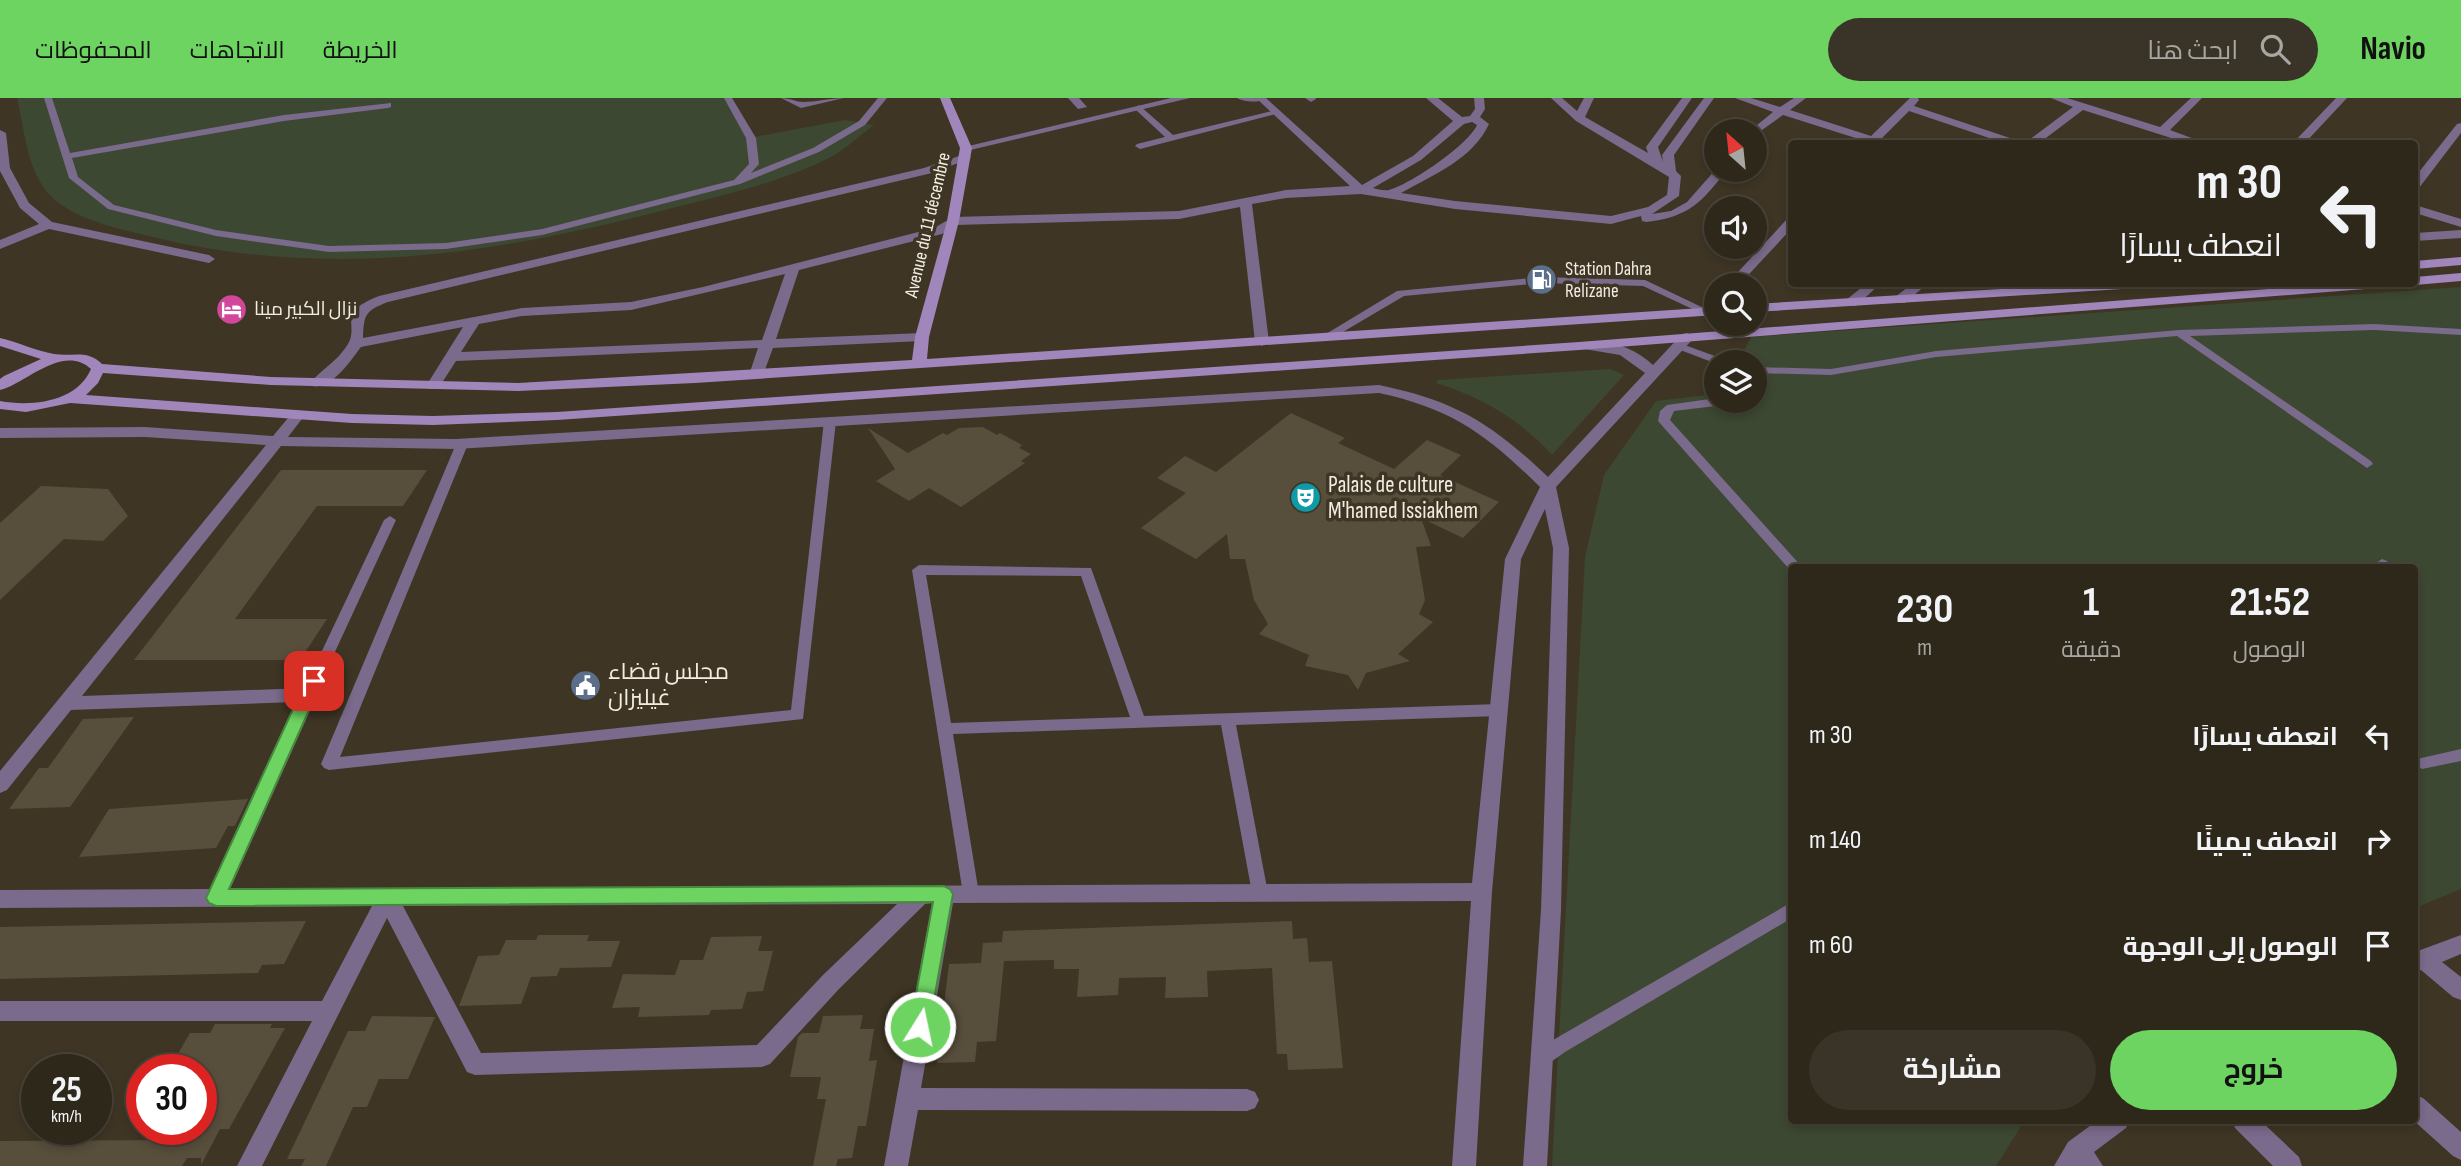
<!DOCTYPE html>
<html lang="ar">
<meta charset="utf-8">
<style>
body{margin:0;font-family:"Sofia Sans Condensed",Cairo,sans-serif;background:#3a3428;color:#f1f3f6;direction:rtl;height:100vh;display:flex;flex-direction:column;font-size:26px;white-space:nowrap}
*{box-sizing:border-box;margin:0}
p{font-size:23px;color:#a7a6a3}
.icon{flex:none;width:38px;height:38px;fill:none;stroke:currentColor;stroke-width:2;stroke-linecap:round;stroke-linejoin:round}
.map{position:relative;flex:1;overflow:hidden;direction:ltr}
.side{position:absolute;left:1788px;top:466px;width:630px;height:560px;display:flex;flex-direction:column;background:#2e281b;border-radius:7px;box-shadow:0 4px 10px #0003,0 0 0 2px #49443a;direction:rtl}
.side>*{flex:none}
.top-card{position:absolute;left:1788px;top:42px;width:630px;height:147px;border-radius:7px;box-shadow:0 4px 10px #0003,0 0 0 2px #49443a;direction:rtl;background:#2e281b;color:#f1f3f6;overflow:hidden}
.needle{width:46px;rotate:333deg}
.controls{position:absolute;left:1704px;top:21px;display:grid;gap:14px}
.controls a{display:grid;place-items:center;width:63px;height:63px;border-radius:50%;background:#2e281b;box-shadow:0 4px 10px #0003,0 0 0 2px #49443a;font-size:35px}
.speed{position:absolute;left:21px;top:956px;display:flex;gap:14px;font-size:35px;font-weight:700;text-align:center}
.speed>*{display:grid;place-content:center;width:91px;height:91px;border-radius:50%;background:#2e281b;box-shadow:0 4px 10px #0003,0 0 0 2px #49443a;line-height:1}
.speed small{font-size:18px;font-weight:400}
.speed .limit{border:10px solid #d22;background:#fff;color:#111}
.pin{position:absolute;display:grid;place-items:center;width:60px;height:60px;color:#fff;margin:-30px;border-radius:14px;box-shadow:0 4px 10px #0006}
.me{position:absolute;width:77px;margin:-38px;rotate:10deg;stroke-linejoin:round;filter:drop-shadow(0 0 5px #0008)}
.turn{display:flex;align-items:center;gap:24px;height:147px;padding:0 21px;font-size:32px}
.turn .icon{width:91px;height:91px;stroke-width:2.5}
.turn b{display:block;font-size:49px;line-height:60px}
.eta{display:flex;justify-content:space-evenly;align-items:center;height:119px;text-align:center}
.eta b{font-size:42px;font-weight:700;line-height:49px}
.button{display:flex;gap:14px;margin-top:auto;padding:14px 21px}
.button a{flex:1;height:80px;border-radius:42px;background:#6dd361;color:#111;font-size:28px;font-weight:700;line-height:80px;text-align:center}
.button a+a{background:#3a3428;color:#f1f3f6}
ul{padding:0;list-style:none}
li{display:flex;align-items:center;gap:21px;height:105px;padding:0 21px}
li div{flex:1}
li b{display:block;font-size:26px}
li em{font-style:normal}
header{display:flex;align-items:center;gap:42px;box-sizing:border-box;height:98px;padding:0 35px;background:#6dd361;color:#111}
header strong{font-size:33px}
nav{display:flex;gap:38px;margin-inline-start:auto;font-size:24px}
.search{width:490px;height:63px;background:#3a3428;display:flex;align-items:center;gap:18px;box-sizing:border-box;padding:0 24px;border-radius:38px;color:#a7a6a3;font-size:26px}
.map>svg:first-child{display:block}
.green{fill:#3c4832}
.building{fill:#584e3c}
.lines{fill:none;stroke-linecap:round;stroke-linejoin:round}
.lane{fill:#7a6a8b;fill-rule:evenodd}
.street{fill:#7a6a8b;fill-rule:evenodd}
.secondary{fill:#a086bb;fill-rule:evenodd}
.route{fill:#6dd361;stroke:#47893f;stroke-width:2}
.labels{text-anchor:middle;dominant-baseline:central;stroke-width:7;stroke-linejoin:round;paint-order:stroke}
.far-street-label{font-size:19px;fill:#f2ece1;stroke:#3e3524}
.far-poi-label{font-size:19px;fill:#f2ece1;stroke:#3e3524;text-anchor:start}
.poi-label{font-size:23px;fill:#f2ece1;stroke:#3e3524;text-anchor:start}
</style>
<header>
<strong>Navio</strong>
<div class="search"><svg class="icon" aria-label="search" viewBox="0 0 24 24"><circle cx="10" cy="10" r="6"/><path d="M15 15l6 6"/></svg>ابحث هنا</div>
<nav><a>الخريطة</a><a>الاتجاهات</a><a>المحفوظات</a></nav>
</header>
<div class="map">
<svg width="2461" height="1068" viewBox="0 0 2461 1068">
<rect width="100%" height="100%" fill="#3e3524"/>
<!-- green -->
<path class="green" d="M17 0H725L748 40 845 22 874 27C860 37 846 51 831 59 780 85 720 98 665 112 494 156 328 182 153 139 120 131 82 124 55 102 27 79 25 33 17 0Z
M2461 189V791L2415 810V469H1792V1022H2025L1996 1068H1552L1585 459 1604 377 1656 303 1715 296 1717 294V303H1755V264H1738L1751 239Z
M1610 271 1624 277 1552 357C1521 322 1481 299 1436 285L1438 282Z"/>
<!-- building -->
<path class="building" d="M1291 315 1345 340 1338 345 1394 371 1427 342 1461 357 1440 377 1499 404 1463 440 1421 420 1431 448 1416 449 1425 502 1419 516 1433 524 1398 556 1410 563 1366 575 1358 592 1348 577 1305 568 1309 557 1259 536 1268 526 1254 502 1245 461H1230L1227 436 1196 461 1141 430 1186 395 1157 380 1185 358 1216 374Z
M983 329 997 337 1000 335 1022 347 1019 350 1031 356 1021 363 1025 365 961 409 929 390 909 403 876 383 895 371 868 330 908 355 943 335 947 337 959 330Z
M281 372H427L403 408H317L235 521H327L300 562H134Z
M41 388 108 391 128 418 103 443 64 441 0 502V425Z
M134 619 70 709 9 711 39 670H48L83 621Z
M248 701 235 728H228L216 750 79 759 109 711Z
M306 823 284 866 262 867 258 875 0 881V829Z
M1292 823 1293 841 1307 840 1309 864 1332 863 1343 970 1288 972 1287 956H1277L1272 870 1207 873 1208 899 1165 900 1166 879 1119 880 1118 897 1077 899 1079 871H1054V862L1004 863 996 943 977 944 975 964 937 965 949 866 981 865 983 845 1002 844 1003 833Z
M538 837H589L587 843H620L611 869 560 870 557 878 531 879 521 906 459 908 478 858 499 857 506 842H536Z
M762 838 758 853H773L763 893 747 894 742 911 711 912 709 917 638 919 640 909 612 910 623 876 675 877 680 862H703L711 839Z
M863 917 860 931H874L869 963 877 962 866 1028H858L852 1060 838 1061 836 1068H813L826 1001H817L821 979H790L798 939 802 935H819L823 918Z
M372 918 435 919 408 981H379L367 1009H353L326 1068H301L305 1061H287L348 933H365Z
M215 926H272L270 930H285L229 1031H220L201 1067V1060H187L182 1068H0V1043L172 1042 179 1031H201V971H169L190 935H210Z"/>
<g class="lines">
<!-- lane -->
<path class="lane" d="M44 0H52L70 55 284 17 391 5V9L388 10 284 23 72 60 78 79 114 107 216 132 329 148 446 145 542 131 734 82 749 66 746 40 724 0H732L756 40 759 66 751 75 813 50 859 23 878 0H887L865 27 819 54 740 86 542 137 446 151 329 154 216 138 108 111 69 80Z
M781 0C790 0 796 4 803 4 816 4 831 0 844 0L801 10Z
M1237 0H1265V1C1259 5 1243 4 1237 0Z
M1139 7 1173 37 1276 12 1280 15 1140 51 1135 48 1137 46 1165 39 1136 12 1135 10Z
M1542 179 1645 182 1710 213 1709 215H1701L1643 188 1542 185 1404 198 1331 241 1327 242 1321 239 1397 193Z
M2374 226 2461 231V237L2374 232 2190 238 2371 363 2373 366 2367 370 2177 238 1936 259 1831 277 1755 275V269L1831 271 1936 253 2179 232Z
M1679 245 1726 262 1728 264 1717 266 1675 250 1673 248Z
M1717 300V303H1730L1724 307 1674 313 1670 322 1802 469H1792L1790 472 1658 323 1660 313 1667 307Z
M830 319 836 323 803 621 329 672 324 670 321 666 456 346 462 342 468 346 340 659 791 612 824 323Z
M390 418 396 422 315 597 313 601H303L301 597 384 422Z
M2382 461 2387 463 2389 466 2387 469H2370Z
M919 467 1091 470 1144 618 1499 606 1504 608 1506 612 1504 616 1499 618 1236 627 1268 795 1266 800 1260 802 1254 800 1252 795 1221 627 953 636 979 796 977 801 971 803 965 801 963 796 912 472ZM926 477 1081 478 1130 619 951 625Z
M2461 651V663L2422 671 2415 666 2417 661Z
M1792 804V820L1565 954 1541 971 1535 968 1532 962 1535 956 1553 942Z"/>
<!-- street -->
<path class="street" d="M1068 0H1079L1087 9 1078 11Z
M1171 0H1190L966 53 960 50Z
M1256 0H1266L1362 87 1413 58 1453 23 1426 0H1438L1462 19 1470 18 1475 11 1474 0H1484L1485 11 1480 19 1489 26C1473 61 1433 77 1401 95L1455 103 1611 118 1648 109 1667 97 1669 79 1576 23 1551 0H1562L1577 13 1584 0H1594L1585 19 1648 55 1646 49 1682 0H1692L1658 49 1663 64 1662 57 1704 0H1714L1674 57 1676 73 1681 78 1679 98 1652 116 1671 113 1687 104 1717 70 1727 72C1701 105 1689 119 1646 124L1642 123 1641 118 1611 126 1455 111 1361 96 1286 100 1252 106 1269 244 1262 248 1255 244 1240 109 1179 121 956 127 942 136 799 172 776 241 922 235 929 239 922 243 773 250 763 277 756 281 749 277 758 250 456 263 438 291H428L426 288 463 229 361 249C350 263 332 292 312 288L310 285C321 272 336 264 346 249 362 227 333 216 379 198L924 70 965 56 971 59 969 61 932 75 388 204C365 213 364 216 363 240L522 210 631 204 703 189 934 130 953 119 1179 113 1286 92 1350 88ZM1472 24 1477 27C1468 47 1411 86 1389 92 1384 93 1377 91 1373 90L1421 62 1464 26ZM785 176 762 242 461 254 479 226 522 218 631 212Z
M1305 0H1316V1L1311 4Z
M1735 0H1751L1780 9 1794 0H1806L1790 12 1871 38 1910 0H1918L1919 2 1914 8 2025 45 2073 9 2051 0H2067L2160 29 2191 0H2202L2170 32 2208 46H2190L2083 12 2038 46H2007L1909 13 1876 46H1864L1865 43 1783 17 1755 37V33L1751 32 1773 14Z
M2336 0H2347L2304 46H2292Z
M2461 25V35L2419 90 2415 91V79L2457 26Z
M0 32 6 35 10 70 29 105 52 124 209 157 215 161 209 165 49 131 0 151V142L39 126 20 110 0 73Z
M2415 107 2461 121V129L2415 115Z
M1792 119V130L1739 187H1726L1788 120Z
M2461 132V140L2415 143V135Z
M1866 186H1880L1856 208H1846V202Z
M1912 186H1927L1905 205H1895V199Z
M1717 198V209L1710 216H1700V210Z
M1687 235 1694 239 1692 242 1556 389 1569 450 1561 812 1547 1068H1523L1541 812 1553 450 1545 411 1521 461 1492 794 1476 1068H1452L1471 803 953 805 921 990 1247 991 1255 994 1259 1002 1255 1010 1247 1013 918 1012 908 1068H884L932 805 925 806 839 891 770 966 762 969 475 977 467 974 387 820 262 1068H237L312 923H0V903H322L372 808 0 810V792L210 791 296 604 71 612 7 692 0 695V673L266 347 145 339 0 340V330L145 329 273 338 293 314 298 313 305 317 288 339 456 341 1379 287C1456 303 1491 325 1548 379L1645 275 1620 257 1584 251V245C1609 240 1635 250 1653 267L1682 236ZM1379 295C1453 311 1487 337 1540 389L1505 461 1472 785 230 791 317 597 314 592 308 590 82 598 281 348 456 351ZM897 806 823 877 757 947 481 955 403 808Z
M2461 837V856L2442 864 2461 879V902L2453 899 2421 872 2415 875V854Z
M2415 997 2423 1000 2461 1034V1062L2453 1058 2413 1022Z
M2098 1022H2130L2126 1030 2094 1054 2103 1068H2054L2068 1044Z
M2231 1022H2260L2299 1059 2302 1068H2273L2235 1030Z"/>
<!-- secondary -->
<path class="secondary" d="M940 0H950L972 50 959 123 929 239 927 261 1717 209V217L695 285 518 293 271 287 103 275 98 285 86 297 352 316 433 318 557 314 1579 244 2334 186H2385L2378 190 1579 252 557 322 433 327 352 325 70 305 26 314 0 311V303C32 309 77 304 91 271 63 245 25 286 0 292V281L4 278 41 261 0 248V240C18 244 36 253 54 256 73 259 87 251 102 266L271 279 518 285 912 262 915 239 947 123 960 50Z
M2461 159V167L2415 171V163Z
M2461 175V183L2415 187 2410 186H2415V179Z
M2083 186H2145L2138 190 1755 214V206Z"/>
</g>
<!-- route -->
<path class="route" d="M314 577 322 583 229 791 944 788 950 791 953 796 928 935 920 938 913 935 910 929 933 804 216 808 209 805 206 800 306 583Z"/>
<!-- icons -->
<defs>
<symbol id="fuel-disc" viewBox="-11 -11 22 22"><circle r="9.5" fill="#5c6f8a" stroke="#3e3524"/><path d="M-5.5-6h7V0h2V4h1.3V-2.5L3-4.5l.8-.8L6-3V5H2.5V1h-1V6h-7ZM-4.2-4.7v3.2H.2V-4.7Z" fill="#fff"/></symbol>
<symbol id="hotel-disc" viewBox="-11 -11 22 22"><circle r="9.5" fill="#d1479c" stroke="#3e3524"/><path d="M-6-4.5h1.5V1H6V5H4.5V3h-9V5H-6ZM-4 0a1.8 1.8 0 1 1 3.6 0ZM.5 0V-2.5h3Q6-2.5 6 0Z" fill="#fff"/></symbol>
<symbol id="theatre-disc" viewBox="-11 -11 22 22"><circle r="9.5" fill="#0f9aa8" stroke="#3e3524"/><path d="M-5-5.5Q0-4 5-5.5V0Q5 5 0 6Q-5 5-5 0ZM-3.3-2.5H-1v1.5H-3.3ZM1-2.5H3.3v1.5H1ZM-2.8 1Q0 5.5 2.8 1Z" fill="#fff"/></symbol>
<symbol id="civic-disc" viewBox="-11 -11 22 22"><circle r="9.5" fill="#5c6f8a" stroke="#3e3524"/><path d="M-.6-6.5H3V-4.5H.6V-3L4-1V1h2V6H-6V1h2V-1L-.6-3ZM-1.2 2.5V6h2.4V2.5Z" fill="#fff"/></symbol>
</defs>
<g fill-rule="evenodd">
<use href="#fuel-disc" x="1524" y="164" width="35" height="35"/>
<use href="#hotel-disc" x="214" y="194" width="35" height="35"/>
<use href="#theatre-disc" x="1288" y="382" width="35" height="35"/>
<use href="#civic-disc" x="568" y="570" width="35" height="35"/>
</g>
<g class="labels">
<!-- far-street labels -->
<g class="far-street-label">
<text transform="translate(928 127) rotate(-77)">Avenue du 11 décembre</text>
</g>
<!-- far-poi labels -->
<g class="far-poi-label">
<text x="1565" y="171">Station Dahra<tspan x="1565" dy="22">Relizane</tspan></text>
<text x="254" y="211">نزال الكبير مينا</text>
</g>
<!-- poi labels -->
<g class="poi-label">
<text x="1328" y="387">Palais de culture<tspan x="1328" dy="26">M'hamed Issiakhem</tspan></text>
<text x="608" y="574">مجلس قضاء<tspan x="608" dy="26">غيليزان</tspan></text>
</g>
</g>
</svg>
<div class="controls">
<a><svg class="needle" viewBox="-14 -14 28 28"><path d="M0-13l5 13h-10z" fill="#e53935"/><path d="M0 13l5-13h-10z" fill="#a7a6a3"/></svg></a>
<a><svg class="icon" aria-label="sound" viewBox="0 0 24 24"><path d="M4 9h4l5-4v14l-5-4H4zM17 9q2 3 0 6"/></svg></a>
<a><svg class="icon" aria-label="search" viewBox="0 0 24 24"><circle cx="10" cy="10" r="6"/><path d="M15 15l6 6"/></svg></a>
<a><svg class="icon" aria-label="layers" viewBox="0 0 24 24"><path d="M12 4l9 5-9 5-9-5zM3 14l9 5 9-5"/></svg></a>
</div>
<div class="speed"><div>25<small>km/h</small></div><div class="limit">30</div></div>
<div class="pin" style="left:314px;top:583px;background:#d93025"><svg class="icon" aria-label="arrive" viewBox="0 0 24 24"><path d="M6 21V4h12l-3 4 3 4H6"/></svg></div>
<svg class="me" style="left:920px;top:929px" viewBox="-20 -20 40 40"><circle r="17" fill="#6dd361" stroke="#fff" stroke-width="3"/><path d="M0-11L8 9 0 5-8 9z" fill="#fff"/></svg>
<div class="top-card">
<div class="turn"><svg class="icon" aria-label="left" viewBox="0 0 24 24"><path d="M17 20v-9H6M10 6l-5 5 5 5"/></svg><div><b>30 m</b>انعطف يسارًا</div></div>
</div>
<section class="side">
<div class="eta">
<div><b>21:52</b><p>الوصول</p></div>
<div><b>1</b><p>دقيقة</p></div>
<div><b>230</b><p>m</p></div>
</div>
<ul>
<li><svg class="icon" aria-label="left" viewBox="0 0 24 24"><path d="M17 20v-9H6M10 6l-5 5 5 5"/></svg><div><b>انعطف يسارًا</b></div><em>30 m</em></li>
<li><svg class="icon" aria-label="right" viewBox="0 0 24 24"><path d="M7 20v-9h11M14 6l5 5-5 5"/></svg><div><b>انعطف يمينًا</b></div><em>140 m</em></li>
<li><svg class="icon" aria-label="arrive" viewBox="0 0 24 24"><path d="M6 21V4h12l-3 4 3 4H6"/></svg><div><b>الوصول إلى الوجهة</b></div><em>60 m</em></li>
</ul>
<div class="button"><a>خروج</a><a>مشاركة</a></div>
</section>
</div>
